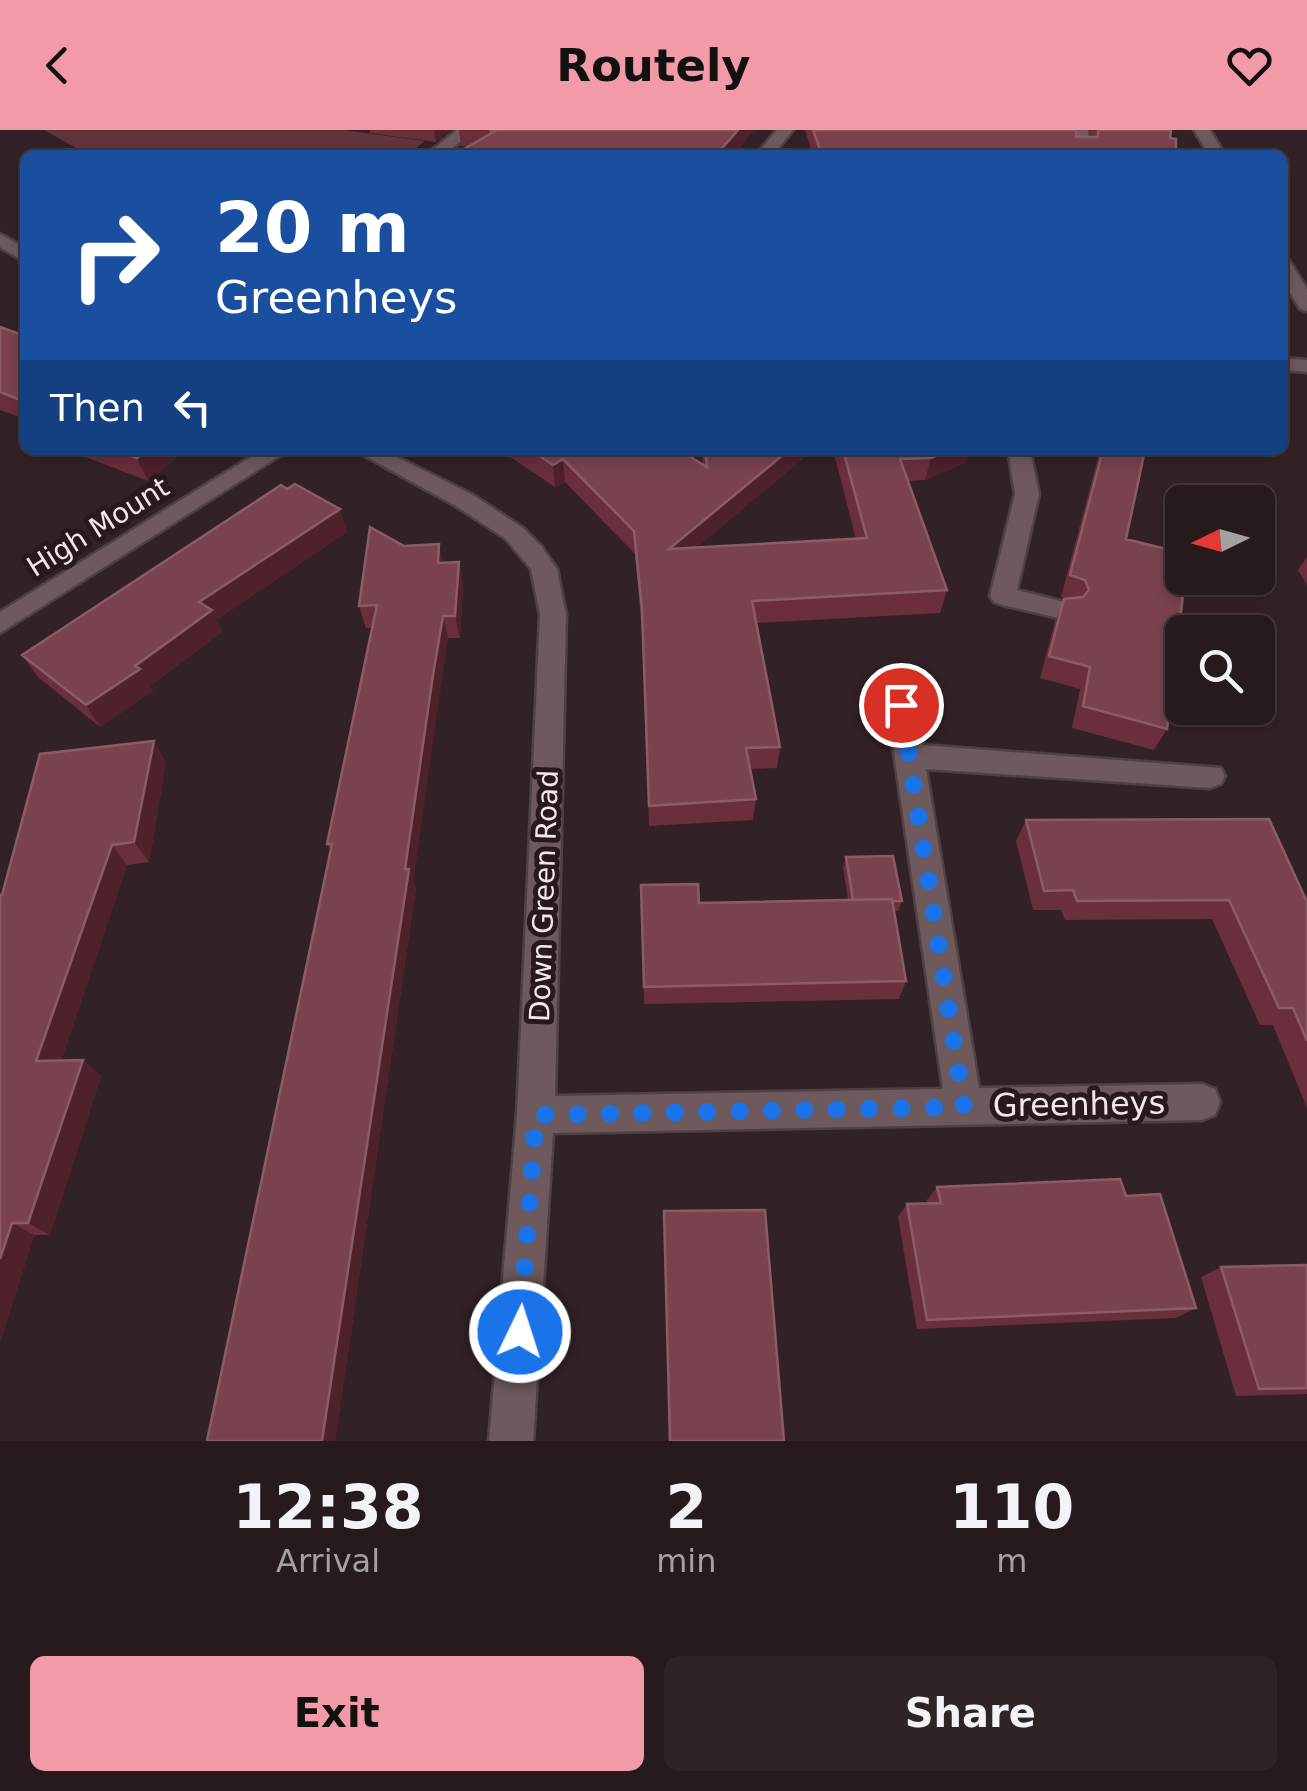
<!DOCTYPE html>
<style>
body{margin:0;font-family:"DejaVu Sans",sans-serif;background:#2e2325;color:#f1f3f6;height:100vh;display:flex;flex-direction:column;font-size:38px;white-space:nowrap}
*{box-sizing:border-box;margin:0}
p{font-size:32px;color:#a4a1a3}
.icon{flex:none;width:55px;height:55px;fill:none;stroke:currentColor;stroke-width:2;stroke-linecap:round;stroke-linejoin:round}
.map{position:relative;height:1311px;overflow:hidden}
.drawer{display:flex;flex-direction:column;background:#261a1c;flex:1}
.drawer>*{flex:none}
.top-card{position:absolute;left:20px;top:20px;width:1268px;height:305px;border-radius:15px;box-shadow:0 5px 15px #0003,0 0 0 2px #42383b;background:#1a4fa0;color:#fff;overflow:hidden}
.needle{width:65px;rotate:265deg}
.buttons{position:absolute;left:1165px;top:355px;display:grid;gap:20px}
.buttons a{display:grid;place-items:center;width:110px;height:110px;border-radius:15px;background:#261a1c;box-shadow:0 5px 15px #0003,0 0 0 2px #42383b;font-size:50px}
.pin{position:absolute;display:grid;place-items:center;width:85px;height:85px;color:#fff;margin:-42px;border:5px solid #fff;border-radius:50%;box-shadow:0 2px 10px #0007}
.me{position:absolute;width:110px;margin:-55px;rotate:4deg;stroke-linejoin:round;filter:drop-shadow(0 0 8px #0008)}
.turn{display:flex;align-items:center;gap:35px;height:210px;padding:0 30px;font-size:45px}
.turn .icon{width:130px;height:130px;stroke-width:2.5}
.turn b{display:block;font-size:70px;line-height:85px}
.then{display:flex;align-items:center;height:95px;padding:0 30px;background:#0003;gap:20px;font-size:38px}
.eta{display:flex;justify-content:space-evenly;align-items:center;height:170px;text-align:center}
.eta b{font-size:60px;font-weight:700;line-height:70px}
.cta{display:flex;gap:20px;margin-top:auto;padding:20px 30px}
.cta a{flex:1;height:115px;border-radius:15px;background:#f39aa9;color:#111;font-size:40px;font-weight:700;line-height:115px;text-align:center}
.cta a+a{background:#2e2325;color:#f1f3f6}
header{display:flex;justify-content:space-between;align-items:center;height:130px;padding:0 30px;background:#f39aa9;color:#111;font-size:45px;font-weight:700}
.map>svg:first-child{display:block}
.green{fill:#61343d}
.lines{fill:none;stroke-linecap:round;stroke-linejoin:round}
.minor-casing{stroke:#4f4142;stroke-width:5}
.minor{fill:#6e5a5d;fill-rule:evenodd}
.wall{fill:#6a2e3c}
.shaded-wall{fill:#4e212b}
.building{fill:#79424e;stroke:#8c5c66;stroke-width:2.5}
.route{stroke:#1a73e8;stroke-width:18;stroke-dasharray:0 32.4}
.labels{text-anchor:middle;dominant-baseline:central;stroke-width:10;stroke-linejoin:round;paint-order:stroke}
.street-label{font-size:28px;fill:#f3e7e8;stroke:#29191c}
.near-street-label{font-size:32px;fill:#f3e7e8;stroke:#29191c}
</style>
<header><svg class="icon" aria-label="back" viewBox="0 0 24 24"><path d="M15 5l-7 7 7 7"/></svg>Routely<svg class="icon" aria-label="heart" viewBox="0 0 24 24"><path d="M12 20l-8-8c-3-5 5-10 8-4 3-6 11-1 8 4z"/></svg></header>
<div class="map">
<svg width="1307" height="1311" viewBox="0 0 1307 1311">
<rect width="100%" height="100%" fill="#332225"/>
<!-- green -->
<path class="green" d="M44 0H343L425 11 407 25H89Z"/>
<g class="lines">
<defs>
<path id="minor" d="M457 0H475L444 25H426Z
M777 0H793L773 25H756Z
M1072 0H1088L1089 25H1073Z
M1194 0H1210L1225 25H1209Z
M0 104 25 118V132L0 117Z
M1282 129 1289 130 1307 159V181L1300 179 1282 150Z
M1282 228 1307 230V242L1282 240Z
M262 320H289L0 503V482Z
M354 320H383L473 365 523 398 541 416 557 439 566 485 555 966 943 959 887 575 891 567 901 564 911 567 922 615 1221 638 1225 646 1221 654 1210 658 926 639 979 958 1202 954 1215 959 1220 972 1215 985 1202 990 553 1003 533 1311H489L517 985 540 485 531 439 506 409 456 376Z
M1008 320H1030L1039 364 1017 460 1072 474 1076 480 1072 486 1063 489 1003 475 994 472 990 466 1015 364Z"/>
</defs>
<!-- minor casing -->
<use href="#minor" class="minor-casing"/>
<!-- minor -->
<use href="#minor" class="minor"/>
</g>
<!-- wall -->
<path class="wall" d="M369 0H451L436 12 370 3Z
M459 0H754L733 25 468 17 461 16Z
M805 0H1076V7H1091V0H1171L1170 8 1176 25H813Z
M0 197 25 206V289L0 280Z
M79 320H186L148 351 83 326Z
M500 320H679L703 334 701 320H813L697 417 856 409 833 320H969L965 333 925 350 908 351 947 460 940 483 756 493 780 617 777 638 750 639 756 669 753 690 649 696 642 502 635 424 565 352 555 357Z
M1100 320H1145L1126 409 1167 599 1154 620 1072 598 1080 559 1040 548 1055 491 1065 469 1061 467Z
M347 402 216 490 222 502 150 556 153 561 100 597 38 547 22 525Z
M404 416 443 433 459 432 463 455 460 508H448L439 567 413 751 416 758 335 1311H207L331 721 327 714 372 498H366L359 476Z
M1307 427V455L1298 440Z
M166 632 149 732 127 735 61 931 83 930 101 946 50 1105H34L0 1213 2 765Z
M1026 690 1307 772V978L1273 895H1260L1212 789 1065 790 1061 780H1033L1016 711Z
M846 727 902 771 898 781H894L906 851 899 869 644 874 641 755 699 773 848 770 843 737Z
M937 1057 1126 1066 1196 1178 1176 1188 917 1199 898 1087 907 1074 928 1073 927 1070Z
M1307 1135V1264L1236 1266 1201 1147 1221 1137Z"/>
<!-- shaded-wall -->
<path class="shaded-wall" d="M434 0H451L436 12Z
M738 0H754L733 25H716Z
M148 320H186L148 351 137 328Z
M789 320H813L669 441V419Z
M950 320H969L965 333 925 350 931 328Z
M563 329 565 352 555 357 553 335Z
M340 379 347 402 216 490 222 502 150 556 153 561 100 597 86 575 135 536 199 472Z
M439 414 444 436 438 433Z
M459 432 463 455 460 508 455 486Z
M443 486 448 508 413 751 416 758 335 1311H322L433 545Z
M154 611 166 632 149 732 134 712Z
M112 715 127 735 56 947 36 931Z
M83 930 101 946 50 1105 28 1093Z
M12 1093 34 1105 0 1213V1129Z"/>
<!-- building -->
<path class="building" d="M489 0H738L716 25H454L495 1Z
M813 0H1076V7H1098V0H1171L1170 8 1176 9V25H822Z
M0 197 25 206V272L0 262Z
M115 320H148L137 328Z
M531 320H679L707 337 705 320H789L669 419 867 408 843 320H950L931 328 900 329 947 460 752 471 780 617 746 618 756 669 649 676 642 480 634 401 563 329 553 335Z
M1103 320H1145L1126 409 1182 423V448H1185L1167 599 1083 576 1090 537 1049 526 1064 469 1083 467 1089 460 1085 450 1070 445Z
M295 354 340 379 199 472 212 480 135 536 140 539 86 575 22 525 281 355 287 359Z
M370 397 404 416 439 414 438 433 459 432 455 486H443L433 545 405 739H409L322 1311H207L332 714H327L377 475 359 476Z
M154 611 134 712 112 715 36 931 83 930 28 1093H12L0 1129V765H2L40 624Z
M1269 689 1307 772V911L1293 878H1279L1229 770 1077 771 1073 760 1044 761 1026 690Z
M893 726 902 771H892V769L853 770 846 727Z
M698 754 699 773 892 769 906 851 644 857 641 755Z
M1120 1049 1126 1066 1160 1064 1196 1178 927 1190 907 1074 941 1073 937 1057Z
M765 1080 784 1311H670L664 1081Z
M1307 1135V1258L1259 1259 1221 1137Z"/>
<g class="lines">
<!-- route -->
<path class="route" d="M520 1202 536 985 964 977 901 575"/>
</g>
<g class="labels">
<!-- street labels -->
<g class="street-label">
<text transform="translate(98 397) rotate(-32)">High Mount</text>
<text transform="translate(544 766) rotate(-88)">Down Green Road</text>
</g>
<!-- near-street labels -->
<g class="near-street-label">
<text transform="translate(1079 974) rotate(-1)">Greenheys</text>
</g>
</g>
</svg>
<div class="buttons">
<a><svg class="needle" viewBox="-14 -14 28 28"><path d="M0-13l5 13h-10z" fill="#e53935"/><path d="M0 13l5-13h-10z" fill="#a4a1a3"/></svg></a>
<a><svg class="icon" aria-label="search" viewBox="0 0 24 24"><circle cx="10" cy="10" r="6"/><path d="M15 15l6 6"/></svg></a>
</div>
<div class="pin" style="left:901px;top:575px;background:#d93025"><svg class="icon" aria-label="arrive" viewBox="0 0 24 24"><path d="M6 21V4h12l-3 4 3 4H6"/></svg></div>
<svg class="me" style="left:520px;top:1202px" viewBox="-20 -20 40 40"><circle r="17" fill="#1a73e8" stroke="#fff" stroke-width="3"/><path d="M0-11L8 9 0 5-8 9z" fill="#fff"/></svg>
<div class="top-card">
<div class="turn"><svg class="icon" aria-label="right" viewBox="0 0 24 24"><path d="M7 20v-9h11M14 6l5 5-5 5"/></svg><div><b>20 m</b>Greenheys</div></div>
<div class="then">Then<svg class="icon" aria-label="left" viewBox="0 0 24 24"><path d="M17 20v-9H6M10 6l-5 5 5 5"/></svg></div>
</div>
</div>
<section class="drawer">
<div class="eta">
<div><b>12:38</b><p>Arrival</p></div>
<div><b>2</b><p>min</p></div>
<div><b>110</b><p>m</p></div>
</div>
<div class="cta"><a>Exit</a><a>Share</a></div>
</section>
